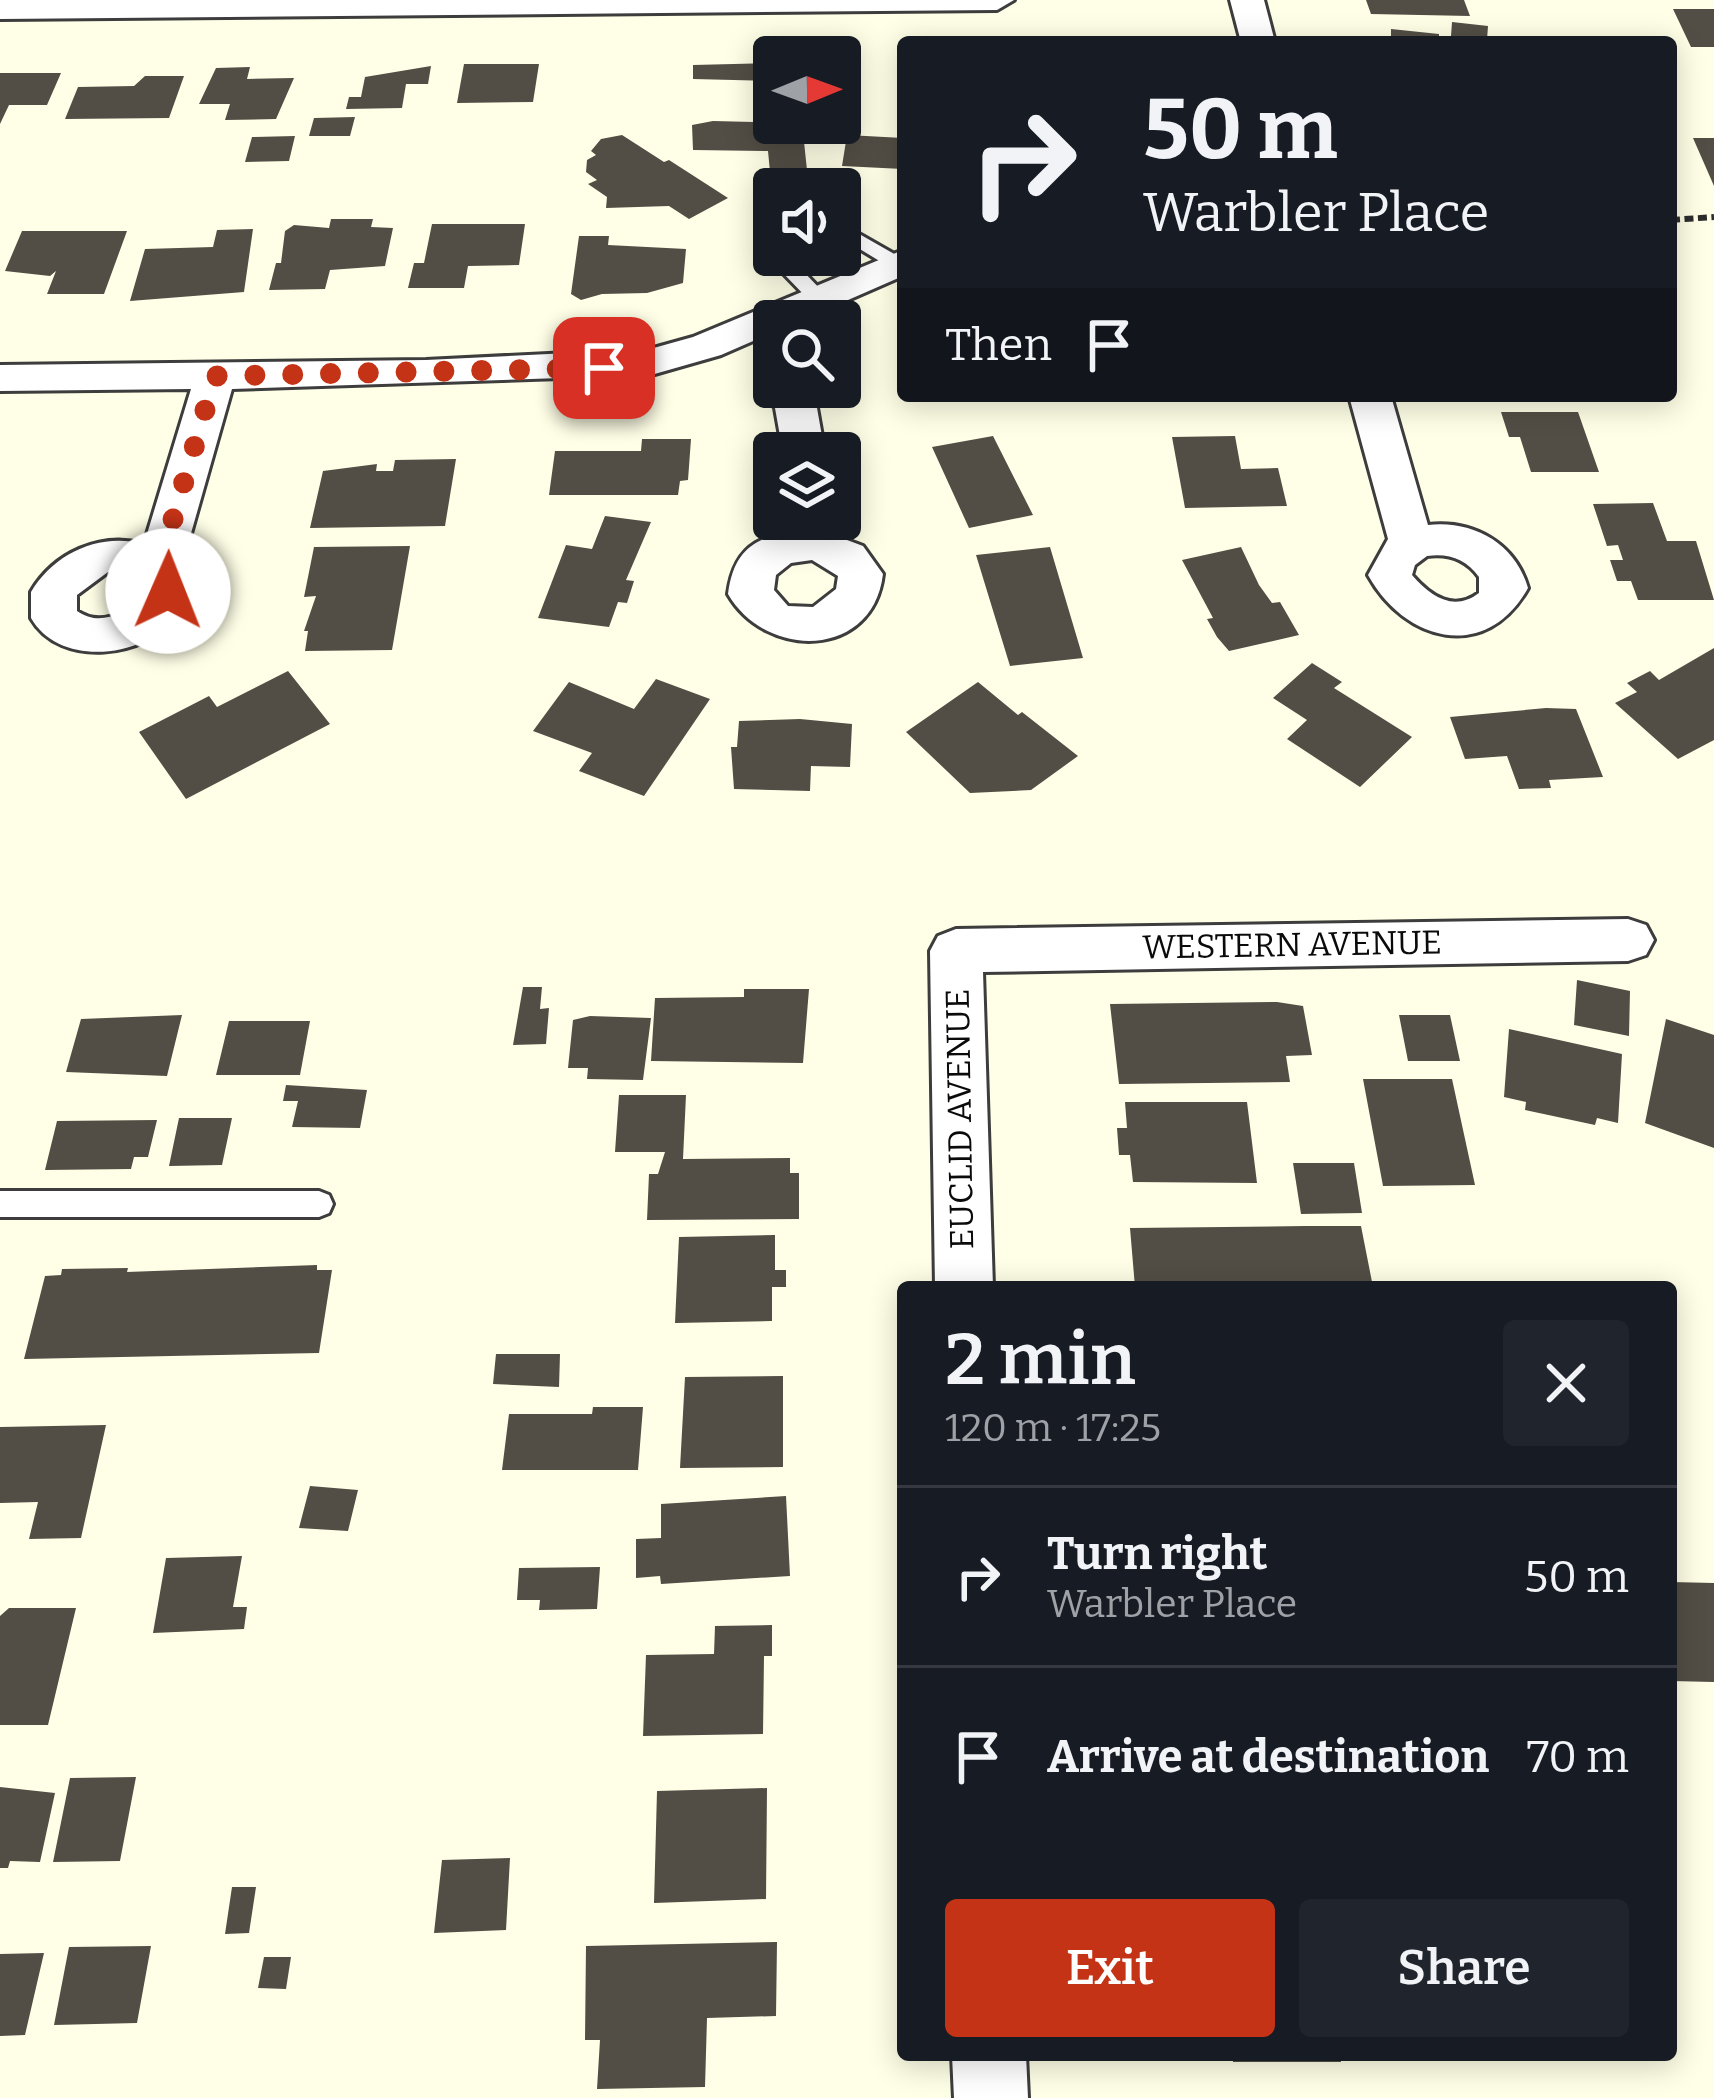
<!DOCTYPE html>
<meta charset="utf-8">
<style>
body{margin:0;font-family:Bitter,serif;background:#20242c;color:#f1f3f6;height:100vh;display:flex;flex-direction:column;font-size:45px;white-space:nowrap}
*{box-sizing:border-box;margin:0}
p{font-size:39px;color:#9ea1a6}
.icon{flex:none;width:66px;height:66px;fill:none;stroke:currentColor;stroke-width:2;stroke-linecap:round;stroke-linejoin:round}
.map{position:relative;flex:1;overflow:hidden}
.details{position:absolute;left:897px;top:1281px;width:780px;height:780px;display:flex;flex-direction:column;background:#171b24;border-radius:12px;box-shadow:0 6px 30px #0003}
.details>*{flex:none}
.top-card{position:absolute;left:897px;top:36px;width:780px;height:366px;border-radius:12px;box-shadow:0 6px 30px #0003;background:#171b24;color:#f1f3f6;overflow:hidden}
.needle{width:78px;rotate:89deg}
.tools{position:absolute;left:753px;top:36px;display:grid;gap:24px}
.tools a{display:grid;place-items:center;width:108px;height:108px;border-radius:12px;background:#171b24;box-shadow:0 6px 30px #0003;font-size:60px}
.pin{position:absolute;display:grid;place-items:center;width:102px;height:102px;color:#fff;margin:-51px;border-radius:24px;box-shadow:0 6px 18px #0006}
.me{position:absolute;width:132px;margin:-66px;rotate:1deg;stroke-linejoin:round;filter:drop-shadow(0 0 9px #0008)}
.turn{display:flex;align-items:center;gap:42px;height:252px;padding:0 48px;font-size:54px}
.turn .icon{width:156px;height:156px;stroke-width:2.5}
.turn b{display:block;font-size:84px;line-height:102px}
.then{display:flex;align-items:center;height:114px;padding:0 48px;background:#0003;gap:24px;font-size:45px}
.round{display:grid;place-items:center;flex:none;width:126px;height:126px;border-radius:12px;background:#20242c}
.head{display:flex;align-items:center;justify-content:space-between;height:204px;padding:0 48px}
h1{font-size:72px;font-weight:600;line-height:90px}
.primary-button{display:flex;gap:24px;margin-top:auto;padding:24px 48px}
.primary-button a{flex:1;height:138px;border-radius:12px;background:#c53316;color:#fff;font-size:48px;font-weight:600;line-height:138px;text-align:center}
.primary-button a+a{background:#20242c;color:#f1f3f6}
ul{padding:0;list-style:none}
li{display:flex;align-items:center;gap:36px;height:180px;padding:0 48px;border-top:3px solid #363941}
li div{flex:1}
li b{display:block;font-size:45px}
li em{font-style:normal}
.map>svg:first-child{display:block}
.building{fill:#534e45}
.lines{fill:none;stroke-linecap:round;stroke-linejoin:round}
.lane-casing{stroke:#3d3d3d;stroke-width:6}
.street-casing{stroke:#3d3d3d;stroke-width:6}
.path{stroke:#2c2c2c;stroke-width:6;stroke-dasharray:9 4.5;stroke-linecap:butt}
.lane{fill:#fff;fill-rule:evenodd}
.street{fill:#fff;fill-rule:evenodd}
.route{stroke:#c53316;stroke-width:21;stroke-dasharray:0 37.8}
.labels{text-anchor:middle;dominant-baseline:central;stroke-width:12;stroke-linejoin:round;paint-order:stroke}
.street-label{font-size:33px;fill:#0a0a0a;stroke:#fff}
</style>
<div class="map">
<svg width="1714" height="2098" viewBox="0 0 1714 2098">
<rect width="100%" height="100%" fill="#ffffe7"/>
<!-- building -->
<path class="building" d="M1366 0H1464L1470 16 1371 14Z
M1673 9H1714V47H1691Z
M1452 22 1488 26 1487 40 1451 36Z
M1391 29 1439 34V42H1391Z
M774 63V81L693 79V65Z
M464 64H539L533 102 457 103Z
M431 66 428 84H406L402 108 346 109 349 97H361L365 77Z
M250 67 247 79 294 78 276 119 225 120 230 104H199L216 68Z
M0 73H61L47 105H9L0 124Z
M145 76H184L169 118 65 119 78 87 134 86Z
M355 117 350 136H309L314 118Z
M713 121 802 123 807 170 770 172 768 151 693 150 692 125Z
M622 135 664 162 669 160 728 198 689 219 669 206 606 208 607 197 588 184 597 180 586 172 587 160 596 155 591 151 601 139Z
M847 135 903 138V169L842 166Z
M295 136 289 161 245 162 252 137Z
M1693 138H1714V186Z
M331 219H373L371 227 393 228 385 266 330 270 325 289 269 290 276 263H281L285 231 294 225 329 228Z
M432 224H525L519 265 468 266 464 288H408L414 263H424Z
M253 229 244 292 130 301 145 249 213 247 217 230Z
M22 231H127L104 294H47L56 271 50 276 5 271Z
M579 236H609L608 245 686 249 683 283 647 293 602 294 581 300 571 294Z
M1501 412H1578L1599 472H1531L1520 437H1509Z
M993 436 1033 515 969 528 932 447Z
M1235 436 1241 469 1278 468 1287 506 1185 508 1172 437Z
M642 439H691L688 480 680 481 678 495H549L555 451H641Z
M456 459 445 526 310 528 323 471 377 464 376 471H393L395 460Z
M1653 503 1667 541H1696L1714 600H1638L1631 581H1617L1610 560H1623L1618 545 1607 546 1593 504Z
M605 516 651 522 626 580 634 581 627 603 618 602 609 627 538 618 566 545 592 549Z
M410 546 392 650 305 651 308 631H304L316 596 304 597 314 547Z
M1050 547 1083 658 1010 666 976 555Z
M1241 547 1259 585 1272 603 1280 602 1299 635 1229 651 1217 637 1207 619 1213 618 1182 560Z
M1714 648V740L1678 759 1615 703 1637 692 1627 683 1650 671 1659 680Z
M1312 663 1342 682 1334 688 1412 737 1360 787 1287 739 1307 720 1273 698Z
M288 671 330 724 186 799 139 732 209 696 217 707Z
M656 679 710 699 644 796 579 771 592 753 533 731 569 682 634 709Z
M978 682 1018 715 1022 712 1078 756 1031 790 970 793 906 732Z
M1546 708 1576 709 1603 777 1549 780 1551 788 1519 789 1507 756 1465 759 1450 717Z
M800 719 852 724 850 767 811 766 810 791 734 789 731 747H737L739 721Z
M1577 980 1630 991 1629 1036 1574 1025Z
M523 987H542L540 1009 549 1008 546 1044 513 1045Z
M744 989H809L803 1063 651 1061 655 998 744 997Z
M1277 1002 1303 1006 1312 1055 1286 1056 1290 1082 1119 1084 1110 1004Z
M182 1015 167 1076 66 1072 81 1019Z
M1399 1015H1450L1460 1061H1408Z
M590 1016 651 1018 643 1080 587 1079 588 1068H568L573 1020Z
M1666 1019 1714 1035V1148L1645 1123Z
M229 1021H310L300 1075H216Z
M1509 1029 1622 1054 1618 1123 1597 1118 1595 1125 1525 1110 1526 1102 1504 1097Z
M1363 1079H1452L1475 1185 1383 1186Z
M286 1085 367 1090 360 1128 292 1127 298 1101H283Z
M619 1095H686L683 1159 790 1158V1173H799V1219L647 1220 649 1174H658L665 1152H615Z
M1125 1102H1247L1257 1183 1133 1182 1130 1155H1119L1117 1128H1127Z
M179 1118H232L222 1165 169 1166Z
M157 1120 148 1157H134L131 1169 45 1170 57 1121Z
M1293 1163H1354L1362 1213 1301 1214Z
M1306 1226H1361L1373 1287H1135L1130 1228Z
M775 1235V1270H786V1287H772V1321L675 1323 679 1237Z
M317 1265V1270H332L319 1353 24 1359 45 1276 61 1275 62 1269 128 1268 127 1272Z
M496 1354H560L559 1387 493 1384Z
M783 1376V1467L680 1468 685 1377Z
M593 1407H643L638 1470H502L509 1414H592Z
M106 1425 81 1538 29 1539 38 1502 0 1503V1427Z
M310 1486 358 1490 348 1531 299 1528Z
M786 1496 790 1576 661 1584 660 1576 636 1578V1539L661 1538V1504Z
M242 1556 233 1607H247L244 1629 153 1633 166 1558Z
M600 1567 597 1609 539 1610 540 1600H517L519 1568Z
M1671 1582 1714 1583V1682L1671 1681Z
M9 1608H76L48 1725H0V1616Z
M772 1625V1656H764L763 1734 643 1736 646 1655 714 1654 715 1626Z
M136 1777 120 1861 53 1862 70 1778Z
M0 1787 55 1793 40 1862 10 1861 8 1868H0Z
M767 1788 766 1899 654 1903 657 1791Z
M510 1858 506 1930 434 1933 442 1860Z
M232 1887H256L249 1933 225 1934Z
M777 1942 776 2016 707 2018 705 2087 597 2089 600 2040H585L586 1946Z
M151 1946 137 2023 54 2025 69 1947Z
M44 1953 25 2035 0 2036V1954Z
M264 1957H291L286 1989 258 1988Z
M1232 2055H1340L1341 2062H1233Z"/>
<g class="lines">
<defs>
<path id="lane" d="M840 223 903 259V269L891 268 840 237Z
M779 255H799L800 268 824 293V301H810L780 270Z
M0 1191H319L329 1195 333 1204 329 1213 319 1217H0Z"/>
<path id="street" d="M0 0H1014L997 10 0 19Z
M1230 0H1264L1275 42H1241Z
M903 250V276L800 321H774V332L721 355 651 375 232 389 182 565 189 578C188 590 188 604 180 614 147 658 60 669 31 618V592C54 553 100 532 144 544L191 389 0 391V365L426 360 650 349 693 337ZM108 572H131L143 578 141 598C122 614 100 627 77 611V595Z
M774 376V387H804L817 408 825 453H783L775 408 762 387Z
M1349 396H1391L1428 525C1473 520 1515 543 1528 588 1486 663 1405 642 1368 575L1388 539ZM1427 556C1449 553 1466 559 1479 577V593C1454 612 1431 597 1412 575L1415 565Z
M815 528 863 546 883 574C873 659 766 660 728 594 735 539 766 535 815 528ZM812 560 838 576 836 589 813 607 788 606 774 590 776 575 791 563Z
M1628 919 1646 925 1654 940 1646 955 1628 961 983 972 993 1287H935L930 951 938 936 956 929Z
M952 2055H1026L1028 2098H954Z"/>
</defs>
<!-- lane casing -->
<use href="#lane" class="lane-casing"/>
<!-- street casing -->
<use href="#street" class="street-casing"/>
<!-- path -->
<path class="path" d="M1671 220 1714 217"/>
<!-- lane -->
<use href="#lane" class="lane"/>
<!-- street -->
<use href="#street" class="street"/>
</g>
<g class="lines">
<!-- route -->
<path class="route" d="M168 591 159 567 215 376 604 368"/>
</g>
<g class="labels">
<!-- street labels -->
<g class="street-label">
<text transform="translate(1292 945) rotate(-1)">WESTERN AVENUE</text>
<text transform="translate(960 1119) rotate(-91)">EUCLID AVENUE</text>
</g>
</g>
</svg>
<div class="tools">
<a><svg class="needle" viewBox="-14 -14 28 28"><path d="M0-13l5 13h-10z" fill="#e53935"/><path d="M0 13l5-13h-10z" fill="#9ea1a6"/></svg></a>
<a><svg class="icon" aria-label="sound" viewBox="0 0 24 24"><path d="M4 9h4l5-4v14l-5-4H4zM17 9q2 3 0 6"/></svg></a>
<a><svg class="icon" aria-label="search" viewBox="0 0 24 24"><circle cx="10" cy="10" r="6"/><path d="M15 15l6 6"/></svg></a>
<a><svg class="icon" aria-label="layers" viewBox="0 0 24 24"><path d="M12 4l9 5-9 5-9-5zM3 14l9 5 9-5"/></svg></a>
</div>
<div class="pin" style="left:604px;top:368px;background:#d93025"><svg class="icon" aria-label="arrive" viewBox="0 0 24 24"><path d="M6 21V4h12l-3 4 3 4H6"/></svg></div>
<svg class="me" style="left:168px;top:591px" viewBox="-20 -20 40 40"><circle r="19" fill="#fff"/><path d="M0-13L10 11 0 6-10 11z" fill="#c53316"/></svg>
<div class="top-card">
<div class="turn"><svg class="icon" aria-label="right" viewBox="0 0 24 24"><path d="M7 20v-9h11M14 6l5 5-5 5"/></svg><div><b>50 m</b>Warbler Place</div></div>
<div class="then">Then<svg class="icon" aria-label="arrive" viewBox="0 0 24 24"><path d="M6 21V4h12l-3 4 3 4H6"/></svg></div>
</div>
<section class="details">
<div class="head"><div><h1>2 min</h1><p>120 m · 17:25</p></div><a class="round"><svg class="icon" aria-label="close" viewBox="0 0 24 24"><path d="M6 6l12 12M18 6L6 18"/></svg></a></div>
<ul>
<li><svg class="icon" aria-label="right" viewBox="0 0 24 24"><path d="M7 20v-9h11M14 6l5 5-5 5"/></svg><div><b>Turn right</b><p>Warbler Place</p></div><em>50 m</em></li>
<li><svg class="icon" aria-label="arrive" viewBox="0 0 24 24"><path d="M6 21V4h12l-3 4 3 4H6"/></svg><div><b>Arrive at destination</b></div><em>70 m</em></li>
</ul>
<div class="primary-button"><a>Exit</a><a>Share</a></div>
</section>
</div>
